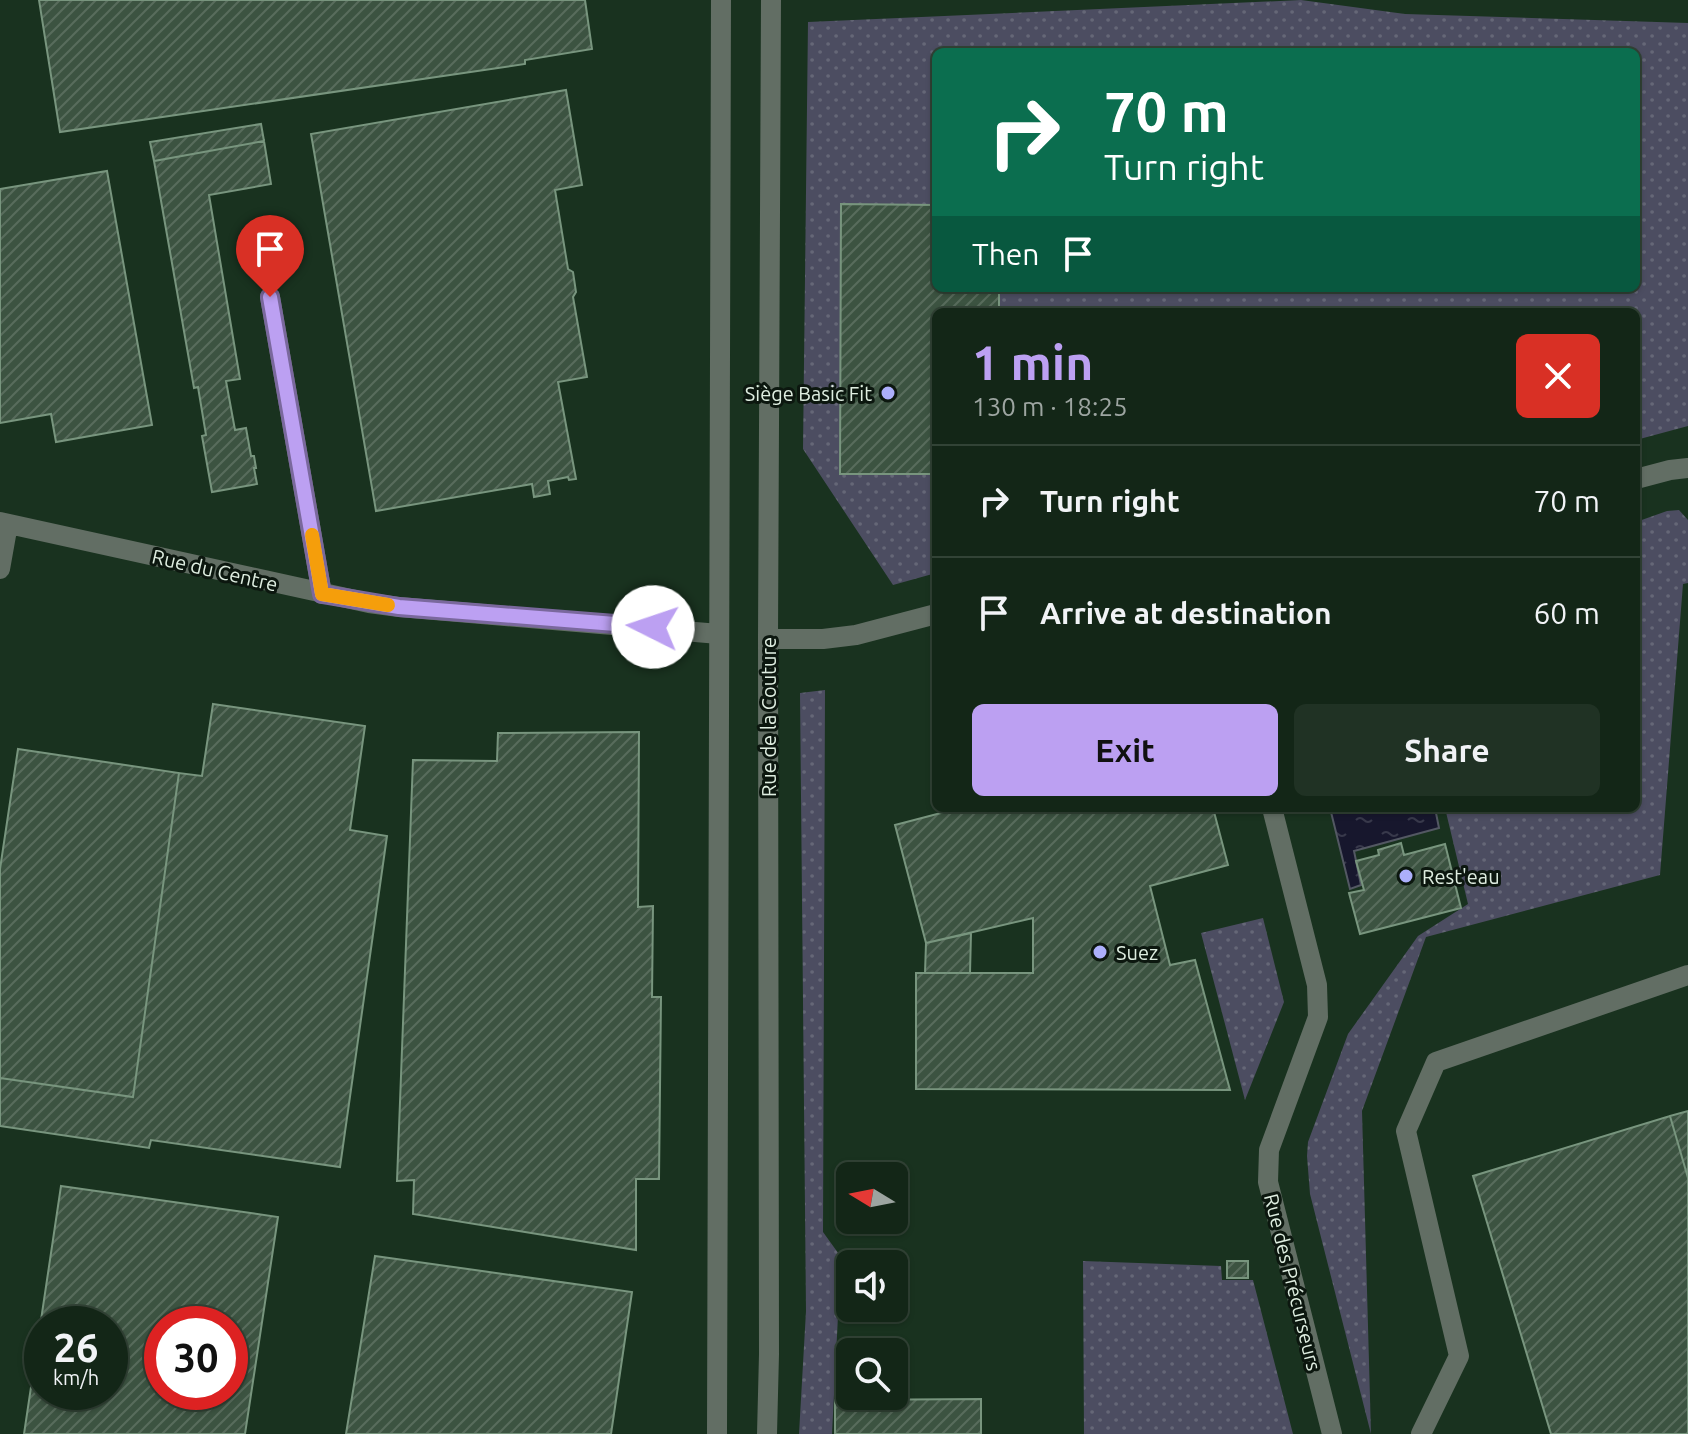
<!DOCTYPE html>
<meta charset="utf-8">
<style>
body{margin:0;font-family:Ubuntu,sans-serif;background:#203224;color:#f1f3f6;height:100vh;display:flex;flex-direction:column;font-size:30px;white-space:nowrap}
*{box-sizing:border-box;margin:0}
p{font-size:26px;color:#9da5a1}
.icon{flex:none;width:44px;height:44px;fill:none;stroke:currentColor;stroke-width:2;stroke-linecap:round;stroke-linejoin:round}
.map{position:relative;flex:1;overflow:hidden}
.side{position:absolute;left:932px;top:308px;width:708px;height:504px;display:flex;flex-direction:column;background:#132617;border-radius:12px;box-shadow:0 2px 6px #0004,0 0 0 2px #324336}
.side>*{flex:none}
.banner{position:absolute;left:932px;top:48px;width:708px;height:244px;border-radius:12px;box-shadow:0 2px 6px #0004,0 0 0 2px #324336;background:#0b6e4f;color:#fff;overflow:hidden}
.needle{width:52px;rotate:280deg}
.controls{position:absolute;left:836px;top:1162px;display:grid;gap:16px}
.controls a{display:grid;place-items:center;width:72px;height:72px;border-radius:12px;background:#132617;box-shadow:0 2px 6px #0004,0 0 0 2px #324336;font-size:40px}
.speed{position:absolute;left:24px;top:1306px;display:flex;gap:16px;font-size:40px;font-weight:700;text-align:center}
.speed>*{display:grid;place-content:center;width:104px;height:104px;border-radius:50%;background:#132617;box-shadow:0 2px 6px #0004,0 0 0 2px #324336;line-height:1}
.speed small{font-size:20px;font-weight:400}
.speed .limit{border:12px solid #d22;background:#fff;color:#111}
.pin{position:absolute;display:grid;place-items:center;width:68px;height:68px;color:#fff;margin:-82px -34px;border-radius:50% 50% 50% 0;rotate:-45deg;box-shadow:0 0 8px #0007}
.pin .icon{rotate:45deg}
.me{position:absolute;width:88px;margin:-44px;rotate:274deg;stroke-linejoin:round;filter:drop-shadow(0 0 6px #0008)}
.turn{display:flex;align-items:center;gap:28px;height:168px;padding:0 40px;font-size:36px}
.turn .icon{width:104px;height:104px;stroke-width:2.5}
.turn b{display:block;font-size:56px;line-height:68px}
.then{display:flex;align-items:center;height:76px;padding:0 40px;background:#0003;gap:16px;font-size:30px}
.round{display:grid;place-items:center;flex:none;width:84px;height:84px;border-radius:12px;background:#203224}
.head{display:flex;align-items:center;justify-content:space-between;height:136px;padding:0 40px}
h1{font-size:48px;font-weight:600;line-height:60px;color:#bca0f2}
.primary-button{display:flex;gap:16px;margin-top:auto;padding:16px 40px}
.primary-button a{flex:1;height:92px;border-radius:12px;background:#bca0f2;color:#111;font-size:32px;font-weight:600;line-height:92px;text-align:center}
.primary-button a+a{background:#203224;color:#f1f3f6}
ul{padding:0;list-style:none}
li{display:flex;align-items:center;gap:24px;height:112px;padding:0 40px;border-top:2px solid #324336}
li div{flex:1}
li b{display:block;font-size:30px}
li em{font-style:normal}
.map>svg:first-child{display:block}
.grass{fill:url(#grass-dots);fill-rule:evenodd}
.water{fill:url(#water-ripples);stroke:#535863;stroke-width:2}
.building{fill:url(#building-hatch);stroke:#78957e;stroke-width:2;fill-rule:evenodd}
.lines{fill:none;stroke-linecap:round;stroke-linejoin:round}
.minor{stroke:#626e64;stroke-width:20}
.route-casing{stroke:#7a689d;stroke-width:20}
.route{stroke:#bca0f2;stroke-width:14}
.slow{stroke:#f59e0b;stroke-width:14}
.poi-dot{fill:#acaffb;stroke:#0c170f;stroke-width:3}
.labels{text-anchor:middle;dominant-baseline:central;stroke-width:6;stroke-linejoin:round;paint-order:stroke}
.poi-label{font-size:20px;fill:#dfeee1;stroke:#0c170f;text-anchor:start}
.street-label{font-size:20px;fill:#dfeee1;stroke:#0c170f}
</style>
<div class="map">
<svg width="1688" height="1434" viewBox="0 0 1688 1434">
<defs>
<pattern id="grass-dots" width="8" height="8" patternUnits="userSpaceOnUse" patternTransform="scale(2)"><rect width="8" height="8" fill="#4c4d61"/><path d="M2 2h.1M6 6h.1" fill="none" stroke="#656777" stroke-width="1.8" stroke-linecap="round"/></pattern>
<pattern id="water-ripples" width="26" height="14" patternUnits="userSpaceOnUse" patternTransform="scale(2)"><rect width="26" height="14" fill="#17172d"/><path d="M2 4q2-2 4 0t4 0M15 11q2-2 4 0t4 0" fill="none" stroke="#38394b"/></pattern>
<pattern id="building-hatch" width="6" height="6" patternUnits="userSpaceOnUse" patternTransform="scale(2)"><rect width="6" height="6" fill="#3c5341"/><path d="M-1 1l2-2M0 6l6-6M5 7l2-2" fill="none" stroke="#586c5c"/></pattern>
</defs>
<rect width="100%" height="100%" fill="#19321f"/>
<!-- grass -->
<path class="grass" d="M1301 0 1405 14 1688 23V426L1636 440V312H936V573L893 585 803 449 808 22ZM936 52H1636V288H936Z
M1679 510 1688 520V583L1683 584 1660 875 1426 937 1362 1111 1371 1434 1310 1194 1307 1156 1308 1142 1348 1034 1418 936 1468 904 1445 808H1636V522L1667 511Z
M825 690 823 1232 841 1257 832 1434H799L806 1311 800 693Z
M1263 918 1284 1002 1245 1100 1201 933Z
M1083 1261 1221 1266 1222 1280H1253L1293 1434H1084Z"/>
<!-- water -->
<path class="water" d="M1330 808H1435L1439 828 1354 851 1361 885 1350 889Z"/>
<!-- building -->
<path class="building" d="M39 0H585L592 49 525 60V64L60 132Z
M566 90 582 185 555 190 568 269 573 272 576 292 573 297 587 377 558 382 576 479 569 480 568 477 548 481 550 494 534 497 532 484 376 511 311 134Z
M261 124 264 141 154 161 150 142Z
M264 141 271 184 209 195 240 379 226 381 235 430 246 428 251 456H254L256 468H254L257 484 212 492 202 436 206 435 198 387 194 388 154 161Z
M107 171 152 425 56 442 51 414 0 423V189Z
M841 204 936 205V288H999V312H936V474H840Z
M213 704 365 726 350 830 387 836 340 1167 151 1140 149 1148 0 1126V1078L133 1097 179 773 202 776Z
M639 732 638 907 653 906 652 997H661L659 1179H636V1250L413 1214 414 1180 397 1181 413 760 497 761 498 733Z
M18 749 179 773 133 1097 0 1078V869Z
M960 808H1213L1228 865 1150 886 1170 965 1195 960 1230 1090 916 1089V973H1033V918L926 943 895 825Z
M1401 843 1404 855 1445 844 1461 908 1360 934 1349 893 1364 890 1356 861 1379 855 1378 850Z
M971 933 970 973H925L926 943Z
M1688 1111V1178L1670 1116Z
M1670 1116 1688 1178V1434H1551L1473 1176Z
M61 1186 278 1217 245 1434H24ZM42 1324H110V1392H42ZM162 1324H230V1392H162Z
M375 1256 632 1292 611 1434H346Z
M1227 1261H1248V1278H1227Z
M981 1399V1434H835V1400Z"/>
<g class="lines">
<!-- minor -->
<path class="minor" d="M270 297 322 594
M1636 479 1670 470 1688 468
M0 522 369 603 399 607 719 634
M0 569 8 524
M768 639H823L856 635 936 614
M1272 808 1317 985 1318 1017 1269 1150 1268 1182 1332 1434
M717 1434 721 0
M767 1434 769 1354 768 639 771 0
M1421 1434 1459 1356 1406 1131 1436 1062 1688 975"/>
</g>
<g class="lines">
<defs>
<path id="route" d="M270 297 322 594 399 607 653 627"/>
</defs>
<!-- route casing -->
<use href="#route" class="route-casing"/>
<!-- route -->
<use href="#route" class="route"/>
<!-- slow -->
<path class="slow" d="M312 535 322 594 388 605"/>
</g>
<!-- markers -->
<g class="poi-dot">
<circle cx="888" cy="393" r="8"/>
<circle cx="1406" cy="876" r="8"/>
<circle cx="1100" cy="952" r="8"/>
</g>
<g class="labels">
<!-- poi labels -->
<g class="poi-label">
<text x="872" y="393" text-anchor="end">Siège Basic Fit</text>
<text x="1422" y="876">Rest'eau</text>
<text x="1116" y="952">Suez</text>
</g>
<!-- street labels -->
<g class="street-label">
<text transform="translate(215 570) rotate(13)">Rue du Centre</text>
<text transform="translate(768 717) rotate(-90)">Rue de la Couture</text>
<text transform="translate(1293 1282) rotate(76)">Rue des Précurseurs</text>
</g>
</g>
</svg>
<div class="controls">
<a><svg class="needle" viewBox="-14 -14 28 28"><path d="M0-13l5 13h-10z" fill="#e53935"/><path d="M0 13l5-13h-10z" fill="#9da5a1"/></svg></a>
<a><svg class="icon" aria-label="sound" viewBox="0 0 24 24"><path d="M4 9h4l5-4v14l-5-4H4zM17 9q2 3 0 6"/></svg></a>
<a><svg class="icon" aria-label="search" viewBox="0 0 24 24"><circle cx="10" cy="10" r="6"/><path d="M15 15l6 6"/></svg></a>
</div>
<div class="speed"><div>26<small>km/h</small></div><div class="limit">30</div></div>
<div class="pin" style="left:270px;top:297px;background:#d93025"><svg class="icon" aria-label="arrive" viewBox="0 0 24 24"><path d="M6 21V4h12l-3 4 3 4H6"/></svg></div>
<svg class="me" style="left:653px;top:627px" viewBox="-20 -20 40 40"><circle r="19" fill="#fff"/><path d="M0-13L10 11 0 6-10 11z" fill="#bca0f2"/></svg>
<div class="banner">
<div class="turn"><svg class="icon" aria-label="right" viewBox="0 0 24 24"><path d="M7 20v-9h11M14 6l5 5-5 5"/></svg><div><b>70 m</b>Turn right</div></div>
<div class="then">Then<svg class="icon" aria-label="arrive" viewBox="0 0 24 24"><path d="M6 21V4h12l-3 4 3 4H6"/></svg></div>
</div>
<section class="side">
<div class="head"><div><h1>1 min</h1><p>130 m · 18:25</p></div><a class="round" style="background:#d93025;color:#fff"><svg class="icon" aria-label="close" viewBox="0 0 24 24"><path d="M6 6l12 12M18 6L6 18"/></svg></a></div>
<ul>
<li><svg class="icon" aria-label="right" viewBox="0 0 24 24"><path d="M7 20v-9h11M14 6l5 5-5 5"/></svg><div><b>Turn right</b></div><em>70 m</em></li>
<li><svg class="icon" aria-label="arrive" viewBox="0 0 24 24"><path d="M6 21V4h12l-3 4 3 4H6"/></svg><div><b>Arrive at destination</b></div><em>60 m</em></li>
</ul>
<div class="primary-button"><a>Exit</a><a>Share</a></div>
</section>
</div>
